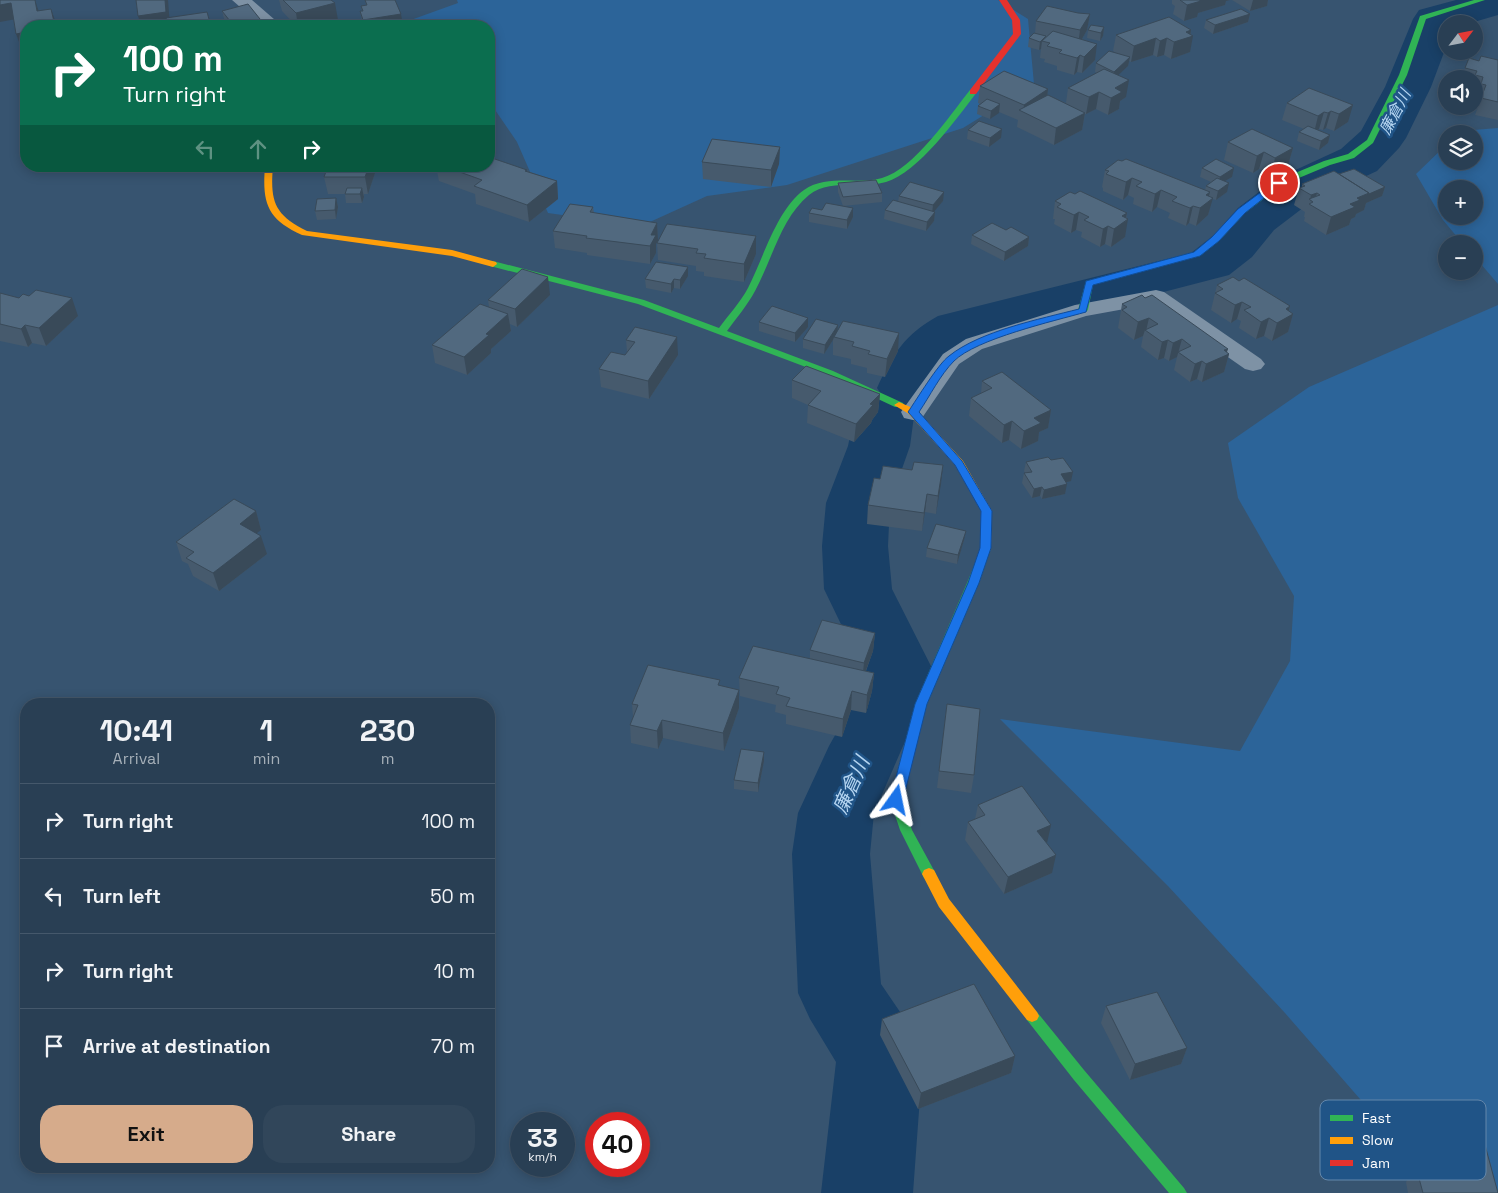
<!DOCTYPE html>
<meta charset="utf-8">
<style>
body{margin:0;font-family:"Space Grotesk","Noto Sans JP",sans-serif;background:#31465a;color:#f1f3f6;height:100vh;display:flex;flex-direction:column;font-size:19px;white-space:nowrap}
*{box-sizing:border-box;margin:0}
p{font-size:16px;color:#a5afb8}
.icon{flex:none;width:28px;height:28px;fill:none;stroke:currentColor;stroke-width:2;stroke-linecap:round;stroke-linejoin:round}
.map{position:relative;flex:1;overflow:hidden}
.sheet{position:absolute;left:20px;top:698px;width:475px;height:475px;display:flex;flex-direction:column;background:#293f54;border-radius:20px;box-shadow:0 2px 12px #0003,0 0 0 1px #45586b}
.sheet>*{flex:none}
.guide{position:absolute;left:20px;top:20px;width:475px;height:152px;border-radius:20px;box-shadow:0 2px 12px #0003,0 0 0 1px #45586b;background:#0b6e4f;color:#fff;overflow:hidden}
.needle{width:32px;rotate:58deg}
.fabs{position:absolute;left:1438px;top:15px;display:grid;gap:10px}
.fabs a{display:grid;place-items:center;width:45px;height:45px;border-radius:50%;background:#293f54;box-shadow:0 2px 12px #0003,0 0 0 1px #45586b;font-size:25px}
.speed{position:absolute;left:510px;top:1112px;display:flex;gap:10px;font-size:25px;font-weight:700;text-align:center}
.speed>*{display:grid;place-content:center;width:65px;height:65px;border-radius:50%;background:#293f54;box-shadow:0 2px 12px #0003,0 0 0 1px #45586b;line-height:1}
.speed small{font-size:12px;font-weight:400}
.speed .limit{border:8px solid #d22;background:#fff;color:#111}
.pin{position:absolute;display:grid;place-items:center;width:42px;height:42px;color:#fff;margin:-21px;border:2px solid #fff;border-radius:50%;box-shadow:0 1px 5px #0007}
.me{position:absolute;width:55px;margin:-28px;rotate:12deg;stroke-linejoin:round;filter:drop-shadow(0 0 4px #0008)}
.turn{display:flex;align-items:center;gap:18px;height:105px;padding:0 20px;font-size:22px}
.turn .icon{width:65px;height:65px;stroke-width:2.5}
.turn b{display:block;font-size:35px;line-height:42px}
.lanes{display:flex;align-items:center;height:48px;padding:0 20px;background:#0003;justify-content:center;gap:25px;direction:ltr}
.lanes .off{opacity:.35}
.eta{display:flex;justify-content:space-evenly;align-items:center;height:85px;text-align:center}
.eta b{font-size:30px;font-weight:600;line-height:35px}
.action{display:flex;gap:10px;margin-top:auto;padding:10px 20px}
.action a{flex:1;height:58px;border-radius:20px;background:#d6ab8b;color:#111;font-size:20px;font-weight:600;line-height:58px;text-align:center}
.action a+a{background:#31465a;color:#f1f3f6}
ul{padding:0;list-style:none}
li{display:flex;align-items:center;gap:15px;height:75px;padding:0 20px;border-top:1px solid #45586b}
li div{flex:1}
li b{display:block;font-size:19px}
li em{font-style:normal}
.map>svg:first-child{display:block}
.green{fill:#2c6499;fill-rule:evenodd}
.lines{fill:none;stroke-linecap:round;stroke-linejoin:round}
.river{fill:#194067;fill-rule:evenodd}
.street{fill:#7e92a5;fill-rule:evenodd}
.fast{fill:#30b455;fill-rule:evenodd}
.slow{fill:#ff9f0a;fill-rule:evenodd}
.jam{fill:#e5322d;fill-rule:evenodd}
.wall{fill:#465a6d}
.shaded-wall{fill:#394a59}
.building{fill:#51697f;stroke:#394a59}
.route{fill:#1a73e8;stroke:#114b97}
.labels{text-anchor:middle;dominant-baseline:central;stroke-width:5;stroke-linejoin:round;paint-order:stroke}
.far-water-label{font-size:16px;font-style:italic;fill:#b5d5f1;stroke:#205487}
.water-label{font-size:20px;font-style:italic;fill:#b5d5f1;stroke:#205487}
.key{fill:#205487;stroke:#6387ab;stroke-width:1}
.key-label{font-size:14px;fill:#fff}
</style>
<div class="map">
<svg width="1498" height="1193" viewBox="0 0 1498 1193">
<rect width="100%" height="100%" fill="#375470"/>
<!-- green -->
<path class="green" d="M457 0H998L1028 19 1034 84 963 128 787 185 707 196 641 226 548 213 517 142 489 101V26H415L408 21 458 3Z
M1498 128V284L1474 256V244H1463L1443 220 1416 174 1446 145V161H1474V134H1459L1461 131ZM1446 189H1474V216H1446Z
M1498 305V1193H1442L1285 1013 1168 886 1000 719 1240 751 1290 661 1294 596 1238 498 1228 443 1309 387Z"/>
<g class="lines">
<!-- river -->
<path class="river" d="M1456 0H1498V15L1467 24H1446V47L1431 87 1406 138 1399 148 1377 171 1312 201 1274 230 1252 257 1229 275 978 340 958 353 947 363 927 401 908 406 914 416 910 446 890 503 888 546 892 589 937 678 903 746 874 813 870 854 881 984 911 1028 923 1056 913 1193H821L836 1062 810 1019 798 993 792 854 798 813 829 746 867 678 824 589 822 546 826 503 848 446 854 416 863 402 883 397 877 388C892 355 905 334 938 316L1191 253 1214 235 1238 208 1276 179 1341 149 1361 131 1385 87 1413 19 1419 10Z"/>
<!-- street -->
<path class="street" d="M232 0H252L282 26H262Z
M1156 290 1164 292 1261 359 1265 364 1261 369 1253 371 1245 369 1152 304 1086 316 982 349 959 364 922 418 913 420 904 418 901 412 943 354 966 339 1075 305Z"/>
<!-- fast -->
<path class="fast" d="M1474 0H1485L1426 19 1407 75 1373 143 1354 158 1330 165 1282 185 1245 213 1219 241 1200 256 1093 285 1088 310 1086 312H1080L1078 310 1086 281 1194 252 1213 237 1239 209 1276 181 1324 161 1348 154 1367 140 1399 75 1420 16Z
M970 90 977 92C957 118 918 173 886 182 862 189 830 178 809 195 781 218 772 260 755 291 747 306 737 317 727 331L833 371 903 403 904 405 903 407H895L827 375 638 304 490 266 489 264 493 261 644 300 719 328C729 314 740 303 748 288 763 259 777 209 804 190 827 174 857 185 882 178 914 169 950 115 970 90Z
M986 544 991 548 979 583 927 704 902 800 912 830 936 874 934 878 929 880 924 878 900 830 890 800 915 704 967 583 981 548Z
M1032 1010 1037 1012 1084 1070 1184 1188 1187 1193H1169L1074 1080 1027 1020 1025 1016 1027 1012Z"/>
<!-- slow -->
<path class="slow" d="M265 166H273C270 201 274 215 307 231L452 250 496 262 497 264 493 267 452 256 302 235C267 219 262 203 265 166Z
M899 402 917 410 963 461 992 511 991 548 990 551 986 552 981 548 982 511 955 465 909 414 894 405Z
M929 868 934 870 949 899 1037 1012 1039 1016 1037 1020 1032 1022 1027 1020 939 907 922 874 924 870Z"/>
<!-- jam -->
<path class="jam" d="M999 0H1007L1020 20 1021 34 976 94H970V90L1013 34 1012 20Z"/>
</g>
<!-- wall -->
<path class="wall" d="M279 0H331L338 20 312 26H296L282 11Z
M365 0H395L403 26H363L360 11H362L361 6 366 5Z
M1172 0H1230L1226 1 1225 5 1198 13 1197 17 1184 21 1173 14 1175 6 1172 4Z
M1232 0H1268L1267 6 1250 11Z
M222 11 265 26H226Z
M1078 13 1090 14 1087 30 1082 39 1095 60 1082 73 1077 72 1074 75 1057 70V66L1044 62 1045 59 1040 58 1041 49 1039 50 1028 47 1029 38 1035 33 1036 21Z
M1250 14 1248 22 1213 34 1204 28 1206 20Z
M1104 27 1103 36 1100 41 1087 38 1088 30Z
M1191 30 1190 52 1171 59 1164 55 1157 57 1153 55 1131 62 1129 61 1128 66 1118 75 1126 97 1120 101 1119 109 1108 115 1096 109 1086 114H1085L1082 130 1054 145 1017 127 1018 120 999 112 990 119 977 114 978 106 980 104 978 103 980 86 1048 89 1047 95 1066 103 1068 88 1097 73 1095 72 1096 63 1116 53 1113 51 1116 35Z
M1469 58 1479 61 1498 60V120L1475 115 1480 102 1475 101 1477 94 1474 93V79H1461Z
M1309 88 1348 122 1334 131 1326 128 1323 130 1319 129 1318 130 1330 135 1328 143 1319 150 1297 141 1299 132 1304 129 1282 120 1287 103Z
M968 130 1001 138 989 147 967 139Z
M1228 142 1293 148 1288 165 1271 175 1259 169 1253 173 1224 160Z
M780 147 779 164 771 187 703 179 702 162Z
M328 166H382V168H375V173L368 194H364V197L362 203H346L345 194H328L324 177Z
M436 166H489L527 170V171L557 181 558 199 529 222 476 204 475 194 439 181Z
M1202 168 1232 177 1224 181 1227 192 1216 200 1212 199 1208 215 1196 226 1189 223 1186 226 1168 218 1170 213 1157 207 1152 212 1133 204 1134 198 1128 195 1123 200 1103 191V188L1102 187 1105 170 1205 190 1206 186 1211 182 1200 177Z
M1339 174 1385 187 1382 196 1366 203 1364 210 1356 214 1355 217 1351 219 1349 225 1326 235 1304 221 1305 217H1304L1305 212 1294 205 1299 188 1302 187V184Z
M838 183 882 193V202L843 206 838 192Z
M899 196 943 201 934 211 935 212 934 221 926 231 884 219 885 210 898 202Z
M336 198 338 207 336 219 317 220 315 211Z
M1055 201 1127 213 1125 237 1111 247 1105 244 1100 247 1081 237 1082 232 1076 230 1071 233 1054 224 1055 219H1053Z
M593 207 594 213 657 223 658 241 656 244V253L650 264 587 255V253L555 248 553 231Z
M809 213 853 217 847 229 809 222Z
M1006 230 1029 237 1028 246 1004 261 971 244 972 235Z
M756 236V254L744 282 704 276V272L696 271V266L658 260 657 243Z
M688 267V276L680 289 674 288 671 293 646 288 645 279Z
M1239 281 1290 306 1289 311 1293 314 1288 332 1272 341 1264 336 1256 339 1239 328 1241 321 1237 319 1231 323 1211 310 1217 285Z
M0 293 19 298 78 316 46 346 32 343 28 347 0 341Z
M550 295 517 327 510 324 511 331 491 349V353L467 375 435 363 432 345 489 307 488 300Z
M1122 304 1227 353 1229 354 1224 372 1202 382 1197 379 1190 382 1174 370 1177 357 1169 361 1164 358 1158 360 1141 347 1143 336 1134 340 1118 328Z
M759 322 808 327 795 342 759 331Z
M838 325 837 330 898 351 885 377 867 373V368L851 364V359L833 355V340L824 354 803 348V339Z
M626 340 678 355 649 399 601 387 599 369 625 355 627 352Z
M792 380 880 394 878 412 872 420 871 423 854 442 807 423 808 405 792 398Z
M982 381 1051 410 1048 428 1039 432 1038 441 1021 449 1009 440 1002 443 969 416 971 398 981 393Z
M1051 460 1071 481 1066 482 1065 494 1042 499 1040 496 1032 498 1022 483 1024 473H1025L1024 471 1026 462Z
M943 465 936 514 925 512 922 531 867 524 868 505 880 479 912 470Z
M256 511 261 530 256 533 267 554 219 591 193 576 188 564 182 561 176 542Z
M964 540 957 564 926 557 927 548Z
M875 633 873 651 866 671 874 673 872 691 866 713 851 710 842 737 786 724V715L775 712 776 705 740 696 739 678 810 659V650Z
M720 686 739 690V708L724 751 663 738 658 749 631 743 630 725 633 717 632 704Z
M947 704 974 775 971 793 937 788Z
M764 761 758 792 734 789V780Z
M978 805 1047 843 1052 873 1004 894 965 840 968 822 975 819Z
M1106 1006 1187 1048 1181 1064 1130 1080 1101 1023Z
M882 1019 1015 1056 1011 1073 918 1109 880 1035Z
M1341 1136 1394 1163 1389 1171 1352 1178 1336 1144Z
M1416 1167 1498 1193H1408L1406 1182Z"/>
<!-- shaded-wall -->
<path class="shaded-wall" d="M35 0 39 12 37 11Z
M165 0H168L170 26H141L138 16Z
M1196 0H1230L1226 1 1225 5 1198 13 1197 17 1184 21 1187 5Z
M1253 0H1268L1267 6 1250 11Z
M11 3 16 19 0 22V5Z
M335 3 338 20 312 26H298L296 13Z
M51 9 57 26H55Z
M401 14 403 26H365L363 20Z
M1090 14 1087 30 1078 46 1080 30Z
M1250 14 1248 22 1213 34 1215 25Z
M1104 27 1103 36 1100 41 1101 33Z
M1191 30 1190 37 1193 36 1190 52 1171 59 1174 42 1186 32Z
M26 32V50H22L16 34Z
M1046 36 1042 41 1041 49 1039 50 1040 42Z
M1156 38 1153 55 1131 62 1134 46Z
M1167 38 1164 55 1157 57 1160 41Z
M1097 44 1095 60 1082 73 1084 57Z
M1080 55 1077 72 1074 75 1077 58Z
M1130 57 1128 66 1112 81 1114 72Z
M1129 80 1126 97 1120 101 1119 109 1108 115 1111 98 1115 88Z
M1048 89 1046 106 1023 112 1024 105Z
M1099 92 1096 109 1086 114 1089 97Z
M1000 104 999 113 990 119 991 111Z
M1353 105 1348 122 1334 131 1339 114Z
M1331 111 1326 128 1323 130 1328 113Z
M1324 112 1319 129 1314 133 1318 116Z
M1085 113 1082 130 1054 145 1056 128Z
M1002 129 1001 138 989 147 990 138Z
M1330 135 1328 143 1319 150 1321 141Z
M780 147 779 164 771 187V170Z
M1293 148 1288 165 1271 175 1275 158Z
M1264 152 1259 169 1253 173 1257 156Z
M369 166H374L375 173 368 194 365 177Z
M1234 168 1232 177 1218 185 1220 177Z
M1132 178 1128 195 1123 200 1126 182Z
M557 181 558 199 529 222 527 205Z
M1229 183 1227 192 1216 200 1218 191Z
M1385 187 1382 196 1366 203 1364 210 1356 214 1355 217 1351 219 1349 225 1326 235 1331 217 1350 204 1357 198Z
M362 188 364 197 362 203 360 194Z
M1161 190 1157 207 1152 212 1155 194Z
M944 192 943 201 932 214 933 205Z
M1210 192 1207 203 1213 198 1208 215 1196 226 1200 208 1206 195Z
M1317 193 1313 206V202L1310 200 1311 195Z
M336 198 338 207 336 219 335 210Z
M1193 206 1189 223 1186 226 1190 208Z
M853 208V217L847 229V220Z
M935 212 934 221 926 231 927 222Z
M1079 212 1076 230 1071 233 1074 215Z
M1127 213 1125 222 1128 219 1125 237 1111 247 1114 229 1122 216Z
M657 223 658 241 656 244V253L650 264V246L651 235Z
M1108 226 1105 244 1100 247 1103 229Z
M756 236V254L744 282V264Z
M1029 237 1028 246 1004 261 1005 252Z
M688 267V276L680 289V280Z
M548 277 550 295 517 327 515 309Z
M674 279V288L671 293V284Z
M72 298 78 316 46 346 39 328Z
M1242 302 1237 319 1231 323 1235 305Z
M1290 306 1287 317 1293 314 1288 332 1272 341 1277 323 1286 309Z
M508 314 511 331 491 349V353L467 375 464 357 486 334Z
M808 318V327L795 342V333Z
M1149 318 1146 331 1145 330 1143 336 1134 340 1138 322Z
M1269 318 1264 336 1256 339 1261 322Z
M25 325 32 343 28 347 21 329Z
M838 325 837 334 834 337 833 340 824 354 825 345Z
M899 333 898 351 885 377 887 359Z
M677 337 678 355 649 399 648 381Z
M1182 339 1177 357 1169 361 1173 343Z
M1168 340 1164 358 1158 360 1162 342Z
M1228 349 1226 355 1229 354 1224 372 1202 382 1206 364 1224 350Z
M1202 361 1197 379 1190 382 1195 364Z
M880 394 878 412 872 420 871 423 854 442 856 424 870 404Z
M1051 410 1048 428 1039 432 1038 441 1021 449 1024 431 1034 418Z
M1012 421 1009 440 1002 443 1004 425Z
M943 465 941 484 936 514 938 496Z
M1073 472 1071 481 1059 484 1061 474Z
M1067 484 1065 494 1042 499 1044 490Z
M1042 487 1040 496 1032 498 1034 489Z
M927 494 925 512 922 531 924 513Z
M256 511 261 530 245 542 240 524Z
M966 531 964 540 957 564 958 555Z
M261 536 267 554 219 591 213 573Z
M875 633 873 651 862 681 864 663Z
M874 673 872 691 866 713 867 695Z
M739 690V708L724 751 723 733Z
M852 691 851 710 842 737 843 719Z
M662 720 663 738 658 749 657 731Z
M764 752V761L758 792V783Z
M1051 825 1047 843 1037 831Z
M1056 855 1052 873 1004 894 1008 877Z
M1187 1048 1181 1064 1130 1080 1135 1064Z
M1015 1056 1011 1073 918 1109 921 1093Z"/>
<!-- building -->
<path class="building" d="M0 0H35L37 11 51 9 55 26H26V32L16 34 11 3 0 5Z
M136 0H165L166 12 138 16Z
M283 0H331L335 3 296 13Z
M365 0H395L401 14 363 20 360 11H363L361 6 367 5Z
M1180 0H1199L1201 1 1187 5Z
M248 4 264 24 257 26H234L222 11Z
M1047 6 1078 13 1090 14 1080 30 1036 21Z
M1241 9 1250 14 1215 25 1206 20Z
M207 12 211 26H168L166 18Z
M1169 17 1191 30 1186 32 1193 36 1174 42 1167 38 1160 41 1156 38 1134 46 1116 35Z
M1091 25 1104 27 1101 33 1088 30Z
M1053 31 1097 44 1084 57 1080 55 1077 58 1059 53 1062 50 1047 46 1050 43 1042 41Z
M1034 33 1046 36 1040 42 1029 38Z
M1109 51 1130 57 1114 72 1096 63Z
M1481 56 1498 60V102L1481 98 1486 85 1481 84 1483 77 1475 75 1477 71 1465 68 1469 58 1479 61Z
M1104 69 1129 80 1115 88 1122 92 1111 98 1099 92 1089 97 1068 88Z
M1004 71 1048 89 1024 105 980 86Z
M1309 88 1353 105 1339 114 1331 111 1328 113 1324 112 1318 116 1287 103Z
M1048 95 1085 113 1056 128 1019 110Z
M987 99 1000 104 991 111 978 106Z
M979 121 1002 129 990 138 968 130Z
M1308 126 1330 135 1321 141 1299 132Z
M1252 129 1293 148 1275 158 1264 152 1257 156 1228 142Z
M712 139 780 147 771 170 702 162Z
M489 157 527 170 525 171 557 181 527 205 474 186 482 180 443 166H489Z
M1126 159 1210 192 1206 195 1213 198 1200 208 1193 206 1190 208 1172 201 1177 197 1161 190 1155 194 1136 186 1142 182 1132 178 1126 182 1106 174 1109 171 1105 170 1118 160 1122 161Z
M1216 159 1234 168 1220 177 1202 168Z
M328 166H369L365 177H324Z
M1354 169 1385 187 1369 194V193L1339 174Z
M1334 171 1369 193 1357 198 1360 200 1350 204 1355 207 1331 217 1309 204 1313 202 1309 199 1320 195 1317 193 1311 195 1299 188 1305 186 1302 184Z
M1217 178 1229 183 1218 191 1206 186Z
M876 180 882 193 843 197 838 183Z
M910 182 944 192 933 205 899 196Z
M347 188H362L360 194H345Z
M1080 191 1127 213 1122 216 1128 219 1114 229 1108 226 1103 229 1084 220 1089 217 1079 212 1074 215 1057 207 1061 204 1055 201 1070 192 1075 194Z
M336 198 335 210 315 211 317 199Z
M893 200 935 212 927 222 885 210Z
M826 203 853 208 847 220 809 213 812 208 822 210Z
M570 204 593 207 590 212 657 223 651 235H656L650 246 586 238 587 236 553 231Z
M992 223 1006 230 1011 227 1029 237 1005 252 972 235Z
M667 224 756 236 744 264 704 258 706 254 696 253 698 249 657 243Z
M656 262 688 267 680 280 674 279 671 284 645 279Z
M522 269 548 277 515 309 488 300Z
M1233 277 1239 281 1244 278 1290 306 1286 309 1293 314 1277 323 1269 318 1261 322 1244 310 1251 307 1242 302 1235 305 1215 293 1223 289 1217 285Z
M36 290 72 298 39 328 25 325 21 329 0 324V293L19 298 23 294 29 296Z
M1142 295 1145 298 1152 295 1228 349 1224 350 1229 354 1206 364 1202 361 1195 364 1178 352 1191 346 1182 339 1173 343 1168 340 1162 342 1145 330 1158 324 1149 318 1138 322 1122 310 1127 307 1122 304Z
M480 304 508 314 486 334 489 335 464 357 432 345Z
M772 306 808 318 795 333 759 322Z
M816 319 838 325 825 345 803 339Z
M843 321 899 333 887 359 868 354 870 351 852 346 854 342 834 337Z
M635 327 677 337 648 381 599 369 611 352 625 355 635 342 626 340Z
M806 366 880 394 870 404 873 405 856 424 808 405 821 391 792 380Z
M1002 372 1051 410 1034 418 1041 423 1024 431 1012 421 1004 425 971 398 992 388 982 381Z
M1048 457 1051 460 1063 458 1073 472 1061 474 1067 484 1044 490 1042 487 1034 489 1024 473 1032 472 1026 462Z
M914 462 943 465 938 496 927 494 924 513 868 505 874 478 880 479 883 466 912 470Z
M234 499 256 511 240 524 261 536 213 573 186 558 194 552 176 542Z
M936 524 966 531 958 555 927 548Z
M822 620 875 633 864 663 810 650Z
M753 646 874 673 867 695 852 691 843 719 786 706 790 698 776 694 779 687 739 678Z
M648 665 720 680 718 685 739 690 723 733 662 720 657 731 630 725 638 705 632 704Z
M947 704 980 709 974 775 939 771Z
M741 749 764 752 758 783 734 780Z
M1022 786 1051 825 1037 831 1056 855 1008 877 968 822 985 815 978 805Z
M974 984 1015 1056 921 1093 882 1019Z
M1157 992 1187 1048 1135 1064 1106 1006Z
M1451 1143 1485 1145 1498 1193H1423L1416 1167Z"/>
<!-- route -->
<path class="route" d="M1276 181 1283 183 1245 213 1219 241 1200 256 1093 285 1086 312C1054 321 976 339 954 361 940 375 930 396 919 412L962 461 992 511 991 548 979 583 927 704 903 800 901 804 896 806 892 804 890 800 915 704 968 583 980 548 981 511 955 465 908 412C917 399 938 364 949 356 980 331 1040 319 1079 309L1086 281 1194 252 1212 237 1238 209Z"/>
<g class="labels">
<!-- far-water labels -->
<g class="far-water-label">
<text transform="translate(1395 112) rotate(-62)">廉倉川</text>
</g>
<!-- water labels -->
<g class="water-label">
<text transform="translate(851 785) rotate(-66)">廉倉川</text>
</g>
</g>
<!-- legend -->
<rect x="1320" y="1100" width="166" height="80" rx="8" class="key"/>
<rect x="1330" y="1115" width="23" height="6" fill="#30b455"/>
<rect x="1330" y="1137" width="23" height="7" fill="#ff9f0a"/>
<rect x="1330" y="1160" width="23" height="6" fill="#e5322d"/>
<g class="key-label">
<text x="1362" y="1123">Fast</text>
<text x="1362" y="1145">Slow</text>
<text x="1362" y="1168">Jam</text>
</g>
</svg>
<div class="fabs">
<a><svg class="needle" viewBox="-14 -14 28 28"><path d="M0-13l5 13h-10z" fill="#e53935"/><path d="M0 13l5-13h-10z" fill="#a5afb8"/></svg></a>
<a><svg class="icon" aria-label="sound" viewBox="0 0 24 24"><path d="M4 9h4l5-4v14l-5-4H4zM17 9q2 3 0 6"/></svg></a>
<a><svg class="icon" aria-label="layers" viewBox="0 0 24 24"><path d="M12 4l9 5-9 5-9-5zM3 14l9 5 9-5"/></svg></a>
<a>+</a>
<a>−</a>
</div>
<div class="speed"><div>33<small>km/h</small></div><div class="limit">40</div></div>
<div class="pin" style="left:1279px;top:183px;background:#d93025"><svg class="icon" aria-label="arrive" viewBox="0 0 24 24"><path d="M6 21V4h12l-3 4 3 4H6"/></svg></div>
<svg class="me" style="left:896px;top:800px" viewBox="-20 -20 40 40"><path d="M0-17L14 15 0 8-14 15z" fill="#1a73e8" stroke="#fff" stroke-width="4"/></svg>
<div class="guide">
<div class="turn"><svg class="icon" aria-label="right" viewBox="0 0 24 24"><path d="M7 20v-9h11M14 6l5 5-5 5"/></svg><div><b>100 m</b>Turn right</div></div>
<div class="lanes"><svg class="icon off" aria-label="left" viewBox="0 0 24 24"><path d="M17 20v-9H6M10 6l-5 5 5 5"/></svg><svg class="icon off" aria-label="ahead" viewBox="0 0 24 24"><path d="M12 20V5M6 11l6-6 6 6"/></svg><svg class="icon" aria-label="right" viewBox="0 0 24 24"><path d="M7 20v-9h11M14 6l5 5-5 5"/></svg></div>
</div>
<section class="sheet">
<div class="eta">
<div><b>10:41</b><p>Arrival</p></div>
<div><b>1</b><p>min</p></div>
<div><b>230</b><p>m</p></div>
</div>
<ul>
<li><svg class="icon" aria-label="right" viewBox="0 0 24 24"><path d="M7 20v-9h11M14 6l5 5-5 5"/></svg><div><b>Turn right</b></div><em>100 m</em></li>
<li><svg class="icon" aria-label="left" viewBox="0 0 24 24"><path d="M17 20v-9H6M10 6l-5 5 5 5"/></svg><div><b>Turn left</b></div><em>50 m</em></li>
<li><svg class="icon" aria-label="right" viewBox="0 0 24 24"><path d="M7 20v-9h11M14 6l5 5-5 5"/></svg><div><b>Turn right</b></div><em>10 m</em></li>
<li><svg class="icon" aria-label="arrive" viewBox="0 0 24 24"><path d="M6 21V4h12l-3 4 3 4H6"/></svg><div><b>Arrive at destination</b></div><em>70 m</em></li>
</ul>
<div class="action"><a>Exit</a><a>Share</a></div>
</section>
</div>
